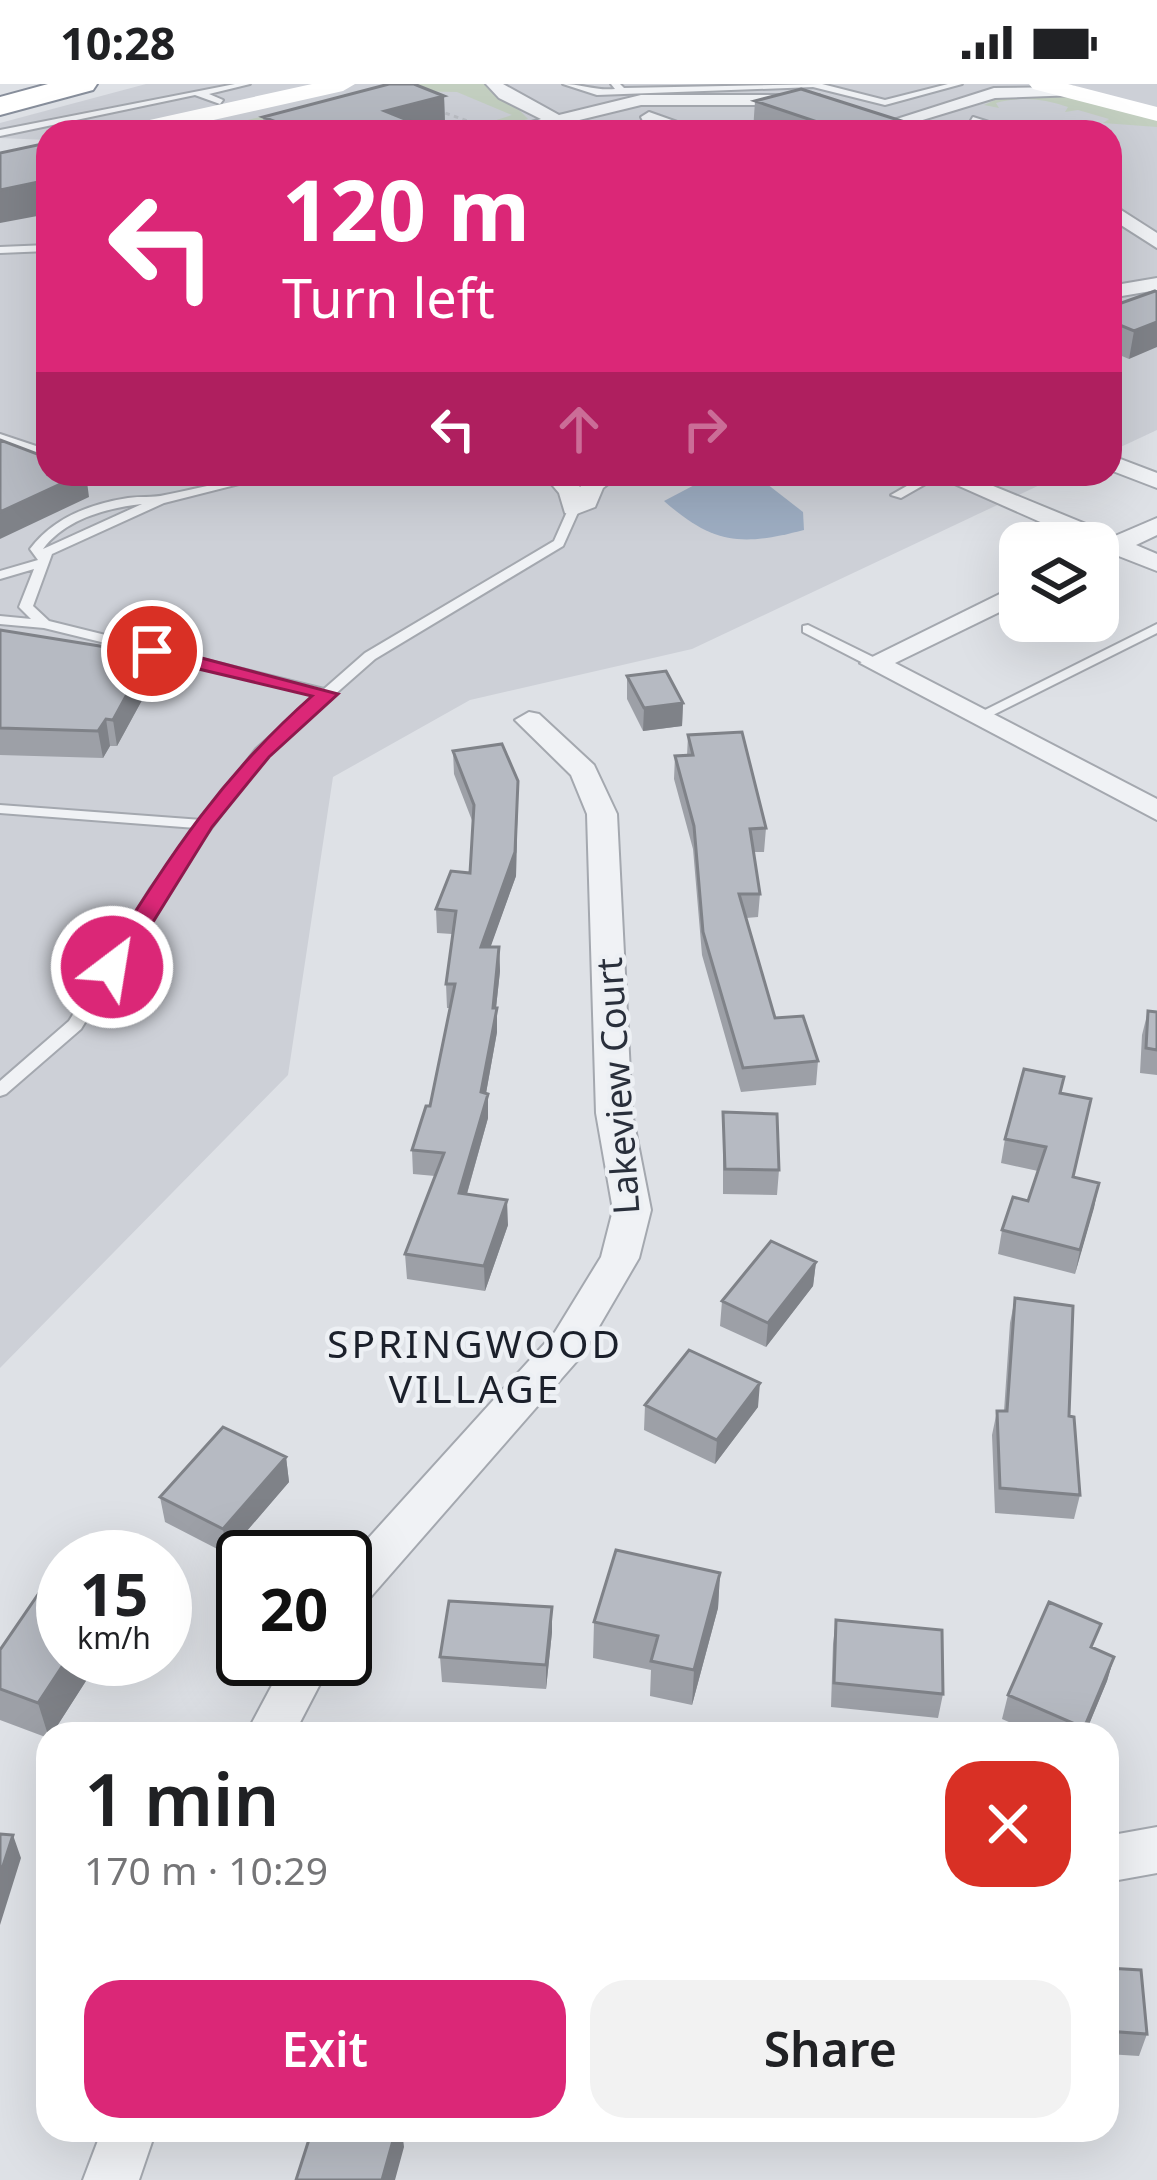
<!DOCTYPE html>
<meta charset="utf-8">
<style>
body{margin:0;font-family:"Noto Sans",sans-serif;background:#f2f2f2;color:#202124;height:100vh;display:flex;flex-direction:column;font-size:45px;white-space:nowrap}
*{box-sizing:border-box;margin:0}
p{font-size:39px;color:#757577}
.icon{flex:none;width:66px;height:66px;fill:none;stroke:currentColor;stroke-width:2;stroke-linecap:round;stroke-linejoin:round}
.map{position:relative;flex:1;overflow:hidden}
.details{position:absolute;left:36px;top:1638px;width:1083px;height:420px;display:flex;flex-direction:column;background:#fff;border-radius:36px;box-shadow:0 12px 48px #0002}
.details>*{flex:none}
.banner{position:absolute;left:36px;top:36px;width:1086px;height:366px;border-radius:36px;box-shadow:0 12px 48px #0002;background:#db2777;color:#fff;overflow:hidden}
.tools{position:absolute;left:999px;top:438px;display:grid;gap:24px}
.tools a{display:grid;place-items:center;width:120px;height:120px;border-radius:24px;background:#fff;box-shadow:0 12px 48px #0002;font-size:60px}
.speed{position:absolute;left:36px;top:1446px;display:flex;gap:24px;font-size:60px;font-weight:700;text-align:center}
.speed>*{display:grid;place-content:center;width:156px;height:156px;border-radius:50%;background:#fff;box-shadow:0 12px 48px #0002;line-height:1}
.speed small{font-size:30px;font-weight:400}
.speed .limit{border:6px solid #111;border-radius:18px;background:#fff;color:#111}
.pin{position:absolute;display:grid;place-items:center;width:102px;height:102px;color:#fff;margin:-51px;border:6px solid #fff;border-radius:50%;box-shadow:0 3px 12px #0007}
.me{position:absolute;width:132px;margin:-66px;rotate:31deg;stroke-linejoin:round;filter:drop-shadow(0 0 9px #0008)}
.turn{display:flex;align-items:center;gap:42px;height:252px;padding:0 48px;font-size:54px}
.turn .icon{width:156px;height:156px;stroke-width:2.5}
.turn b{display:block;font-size:84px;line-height:102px}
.lanes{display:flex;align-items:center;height:114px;padding:0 48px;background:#0003;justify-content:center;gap:60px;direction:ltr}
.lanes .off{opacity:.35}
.round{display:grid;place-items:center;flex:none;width:126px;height:126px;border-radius:36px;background:#f2f2f2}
.head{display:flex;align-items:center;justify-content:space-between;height:204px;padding:0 48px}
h1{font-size:72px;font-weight:600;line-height:90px}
.action{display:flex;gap:24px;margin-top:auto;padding:24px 48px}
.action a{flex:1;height:138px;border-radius:36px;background:#db2777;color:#fff;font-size:48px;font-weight:600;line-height:138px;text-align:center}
.action a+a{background:#f2f2f2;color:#202124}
.status{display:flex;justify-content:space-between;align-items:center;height:84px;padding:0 60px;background:#fff;direction:ltr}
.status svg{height:33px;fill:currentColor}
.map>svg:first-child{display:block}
.built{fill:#cdd0d7}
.green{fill:#c3cfc0}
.water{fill:#9dadc2}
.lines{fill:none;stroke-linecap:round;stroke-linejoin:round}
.service-casing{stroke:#a4a8af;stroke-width:4}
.minor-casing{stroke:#a4a8af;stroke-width:4}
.motorway-casing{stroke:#878e9b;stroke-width:4}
.path{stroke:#bcbfc5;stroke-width:3;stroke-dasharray:4.5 4.5;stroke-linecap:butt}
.service{fill:#f0f2f5;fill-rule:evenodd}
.minor{fill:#f0f2f5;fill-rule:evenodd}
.secondary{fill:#fff;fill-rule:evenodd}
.motorway{fill:#fff;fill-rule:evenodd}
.wall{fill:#9da0a7}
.shaded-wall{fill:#7f8288}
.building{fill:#b6bac2;stroke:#7f8288;stroke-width:3}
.route{fill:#db2777;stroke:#8e194d;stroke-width:3}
.labels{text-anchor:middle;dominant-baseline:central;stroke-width:9;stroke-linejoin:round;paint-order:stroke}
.street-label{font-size:36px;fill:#292f3b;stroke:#edf0f4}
.neighbourhood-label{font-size:39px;letter-spacing:3px;fill:#1b202b;stroke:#edf0f4}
</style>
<div class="status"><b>10:28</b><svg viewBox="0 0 49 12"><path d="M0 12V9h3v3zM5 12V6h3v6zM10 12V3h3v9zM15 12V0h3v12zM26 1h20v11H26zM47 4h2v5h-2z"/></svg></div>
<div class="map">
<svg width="1157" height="2096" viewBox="0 0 1157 2096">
<rect width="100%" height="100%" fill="#dee1e6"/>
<!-- built -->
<path class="built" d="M146 0H1157V346L1110 368V48H48V56L0 54V39Z
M48 70V390H1063L692 565 470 616 333 693 288 991 0 1284V77Z"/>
<!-- green -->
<path class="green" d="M398 0H494L528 35 485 48H458L512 31 457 8 404 7 254 48H197Z
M1038 6 1157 36V43L1103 39 1109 35 1078 26 1065 28 1068 23C1043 15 1022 12 996 19L999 24 984 21 1014 7Z"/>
<!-- water -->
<path class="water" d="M702 397 767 400 803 428 804 446C742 462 714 461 664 417Z"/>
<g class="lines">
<defs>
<path id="service" d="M235 0H250L209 10 223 16 220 20 195 11 0 52V46Z
M563 0C581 0 597 7 615 5L611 0H620L624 4 822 0 885 16 948 0H962L885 21 813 3 597 11Z
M973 33 1014 46 1015 48H1002L970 38Z
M48 161V167L0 169V163Z
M0 350 48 366V373L0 357Z
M258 390H279L164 419 52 470 33 522 49 537 324 605 365 569 554 457 570 421 580 424 563 462 375 575 266 671 165 806 81 945 6 1010 0 1012V997L69 937 150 805 196 744 0 729V721L202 736 256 665 317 611 44 544 0 540V532L31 535 19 523 34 485 0 495V487L38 476 30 465C53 434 90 420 128 414 140 412 153 414 165 411 196 405 227 397 258 390ZM142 420 43 465C65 435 107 424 142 420Z
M928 390H943L901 414 891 411Z
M1157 540V549L983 636 978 637 971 633Z
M808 541 879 576 881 579 879 582H869L803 548V542Z"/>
<path id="minor" d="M486 0H503L559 31 641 11H819L827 16 819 21H641L530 48H500L541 35 499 14Z
M1071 3 1077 5V11L995 14 883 48H856L994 4Z
M649 28 694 44 697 48H673L643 37 641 33Z
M1110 119 1157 149V164L1110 134Z
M1157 194V206L1110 214V202Z
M1110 371 1157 389V404L1110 386Z
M543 390H568L580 403 593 390H621L603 404 595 423 574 431 565 429 559 409Z
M932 390H964L1115 452 1157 434V451L1136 461 1157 470V487L1116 471 1098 476V459H1088Z
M1020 500V518L895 579 1157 715V736L860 579Z
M529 628 539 630 594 681 617 730 632 1029 651 1126 639 1174 583 1270 361 1524 345 1530V1480L555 1248 601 1173 613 1126 596 1029 587 730 571 691 515 636Z
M286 1575H333L294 1650H246Z
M1157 1743V1789L1107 1798V1752Z
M102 2046H156L139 2096H83Z"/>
<path id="motorway" d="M48 0H97L93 6 0 31V13Z"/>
</defs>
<!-- service casing -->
<use href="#service" class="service-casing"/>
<!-- minor casing -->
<use href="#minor" class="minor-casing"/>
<!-- motorway casing -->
<use href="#motorway" class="motorway-casing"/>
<!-- path -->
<path class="path" d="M437 26 473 39"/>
<!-- service -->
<use href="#service" class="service"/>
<!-- minor -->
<use href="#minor" class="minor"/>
<!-- secondary -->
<path class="secondary" d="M312 0H355L343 7 160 48H115L127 41Z
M1029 0H1068L1157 23V37L1033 5Z"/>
<!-- motorway -->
<use href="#motorway" class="motorway"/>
</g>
<!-- wall -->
<path class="wall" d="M444 12 445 40 428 44 437 48H265L263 33Z
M755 17 936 48H757L753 47Z
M1157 208 1129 275 1110 267V223Z
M0 546 149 570 153 596 117 662H110L103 674 0 671Z
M627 592 683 619 682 642 643 647 627 615Z
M688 651 766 744 764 768H754L760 810 758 833 746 834 775 934 818 977 816 1001 741 1008 702 871 693 765 674 695 675 672H687Z
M453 667 518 697 516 792 490 863H499L500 887 496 924 497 948 486 1009 488 1034 467 1110 508 1141 485 1207 407 1195 405 1170 435 1092 413 1090 412 1066 430 1022 450 924H447L446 900 452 850 437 849 436 825 470 789 473 739 454 690Z
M1148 927 1157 928V991L1140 989 1142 951Z
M1060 1009 1073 1093 1099 1099 1075 1190 998 1170 1002 1146 1028 1117 1038 1087 1001 1079 1005 1055Z
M723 1028 779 1086 777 1111 723 1110Z
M816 1178 813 1202 766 1263 720 1242 722 1217Z
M1015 1214 1069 1332 1080 1411 1074 1435 995 1429 992 1351 997 1327H1004L1010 1239Z
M645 1321 758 1323 715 1380 644 1346Z
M286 1373 289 1398 227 1470 165 1438 160 1413Z
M720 1489 718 1524 692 1621 650 1612 651 1586 593 1574 594 1538Z
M552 1523V1548L546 1605 442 1598 440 1573Z
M836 1536 943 1610 938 1634 831 1623 833 1560Z
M1094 1565 1114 1573 1107 1597 1085 1650H1036L1002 1635 1008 1611Z
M0 1566 63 1575H100L52 1650H48V1654L0 1636Z
M1107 1884 1147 1950 1139 1972 1107 1970Z"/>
<!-- shaded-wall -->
<path class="shaded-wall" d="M444 12 445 40 415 48 385 27Z
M48 96V130L0 139V106Z
M1157 238V263L1129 275 1134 247Z
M82 390H86L89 413 0 455V428Z
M149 570 153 596 117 662 113 636Z
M683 619 682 642 643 647 644 624Z
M106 635 110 662 103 674 98 647Z
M518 697 516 792 482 887 481 863Z
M499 863 500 887 495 933 497 924V948L483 1026 488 1010V1034L460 1134 459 1109 481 1008Z
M1099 1099 1094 1124 1075 1190 1080 1166Z
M507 1116 508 1141 485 1207 484 1182Z
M816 1178 813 1202 766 1263 768 1239Z
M760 1299 758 1323 715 1380 717 1356Z
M286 1373 289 1398 227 1470 223 1445Z
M720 1489 718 1524 692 1621 694 1586Z
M552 1523V1548L546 1605V1581Z
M1114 1573 1107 1597 1085 1650H1083Z
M67 1575H100L52 1650 48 1651 38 1619Z
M13 1751 21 1774 0 1841V1791Z
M396 2046H402L404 2063 395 2096H382Z"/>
<!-- building -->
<path class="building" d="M389 0H414L444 12 385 27 437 48H302L263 33Z
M801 5 936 48H847L755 17Z
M42 60 48 63V96L0 106V69Z
M1155 207 1157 208V238L1134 247 1110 237V223Z
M0 356 48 374V390H82L0 428Z
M0 546 149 570 113 636 106 635 98 647 0 644Z
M666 587 683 619 644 624 627 592Z
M742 648 766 744 750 745 760 810H739L775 934 803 932 818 977 743 984 703 848 694 742 675 672 693 671 688 651Z
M502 660 518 697 515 768 481 863H499L493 924H497L481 1008 488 1010 459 1109 507 1116 484 1182 405 1170 444 1069 412 1066 426 1022H430L455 900H446L456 827 436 825 451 787 470 789 474 721 453 667Z
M1148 927 1157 928V966L1146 964Z
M1024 985 1064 993 1060 1009 1091 1015 1073 1093 1099 1099 1080 1166 1002 1146 1013 1113 1028 1117 1046 1063 1005 1055Z
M723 1028 777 1030 779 1086 725 1085Z
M771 1157 816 1178 768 1239 722 1217Z
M1015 1214 1073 1222 1069 1332 1074 1333 1080 1411 1000 1404 997 1327H1007Z
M689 1266 760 1299 717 1356 645 1321Z
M223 1343 286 1373 223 1445 160 1413Z
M616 1466 720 1489 694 1586 651 1577 658 1552 594 1538Z
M68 1467 88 1473H64Z
M63 1474V1575H67L38 1619 0 1605V1566Z
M449 1517 552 1523 546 1581 440 1573Z
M1049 1518 1101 1540 1091 1563 1114 1573 1084 1644 1008 1611Z
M836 1536 942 1546 943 1610 834 1599Z
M0 1750 13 1751 0 1791Z
M1107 1884 1141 1886 1147 1950 1107 1947Z
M312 2046H396L382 2096H296Z"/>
<!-- route -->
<path class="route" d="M152 561 338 610 269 673 212 743 125 883 112 890 100 883C168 776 216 697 312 612L144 572V563Z"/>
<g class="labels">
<!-- street labels -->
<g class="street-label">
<text transform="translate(617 1002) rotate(-94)">Lakeview Court</text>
</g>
<!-- neighbourhood labels -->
<g class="neighbourhood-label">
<text x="475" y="1258">SPRINGWOOD<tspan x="475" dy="45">VILLAGE</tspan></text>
</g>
</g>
</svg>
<div class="tools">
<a><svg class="icon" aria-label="layers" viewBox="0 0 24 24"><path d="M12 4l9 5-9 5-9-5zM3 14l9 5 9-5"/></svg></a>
</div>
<div class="speed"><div>15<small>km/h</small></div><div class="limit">20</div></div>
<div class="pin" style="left:152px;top:567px;background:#d93025"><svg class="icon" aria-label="arrive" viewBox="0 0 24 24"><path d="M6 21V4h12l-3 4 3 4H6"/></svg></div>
<svg class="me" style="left:112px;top:883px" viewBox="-20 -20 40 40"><circle r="17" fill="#db2777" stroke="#fff" stroke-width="3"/><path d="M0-11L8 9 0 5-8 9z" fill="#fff"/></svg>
<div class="banner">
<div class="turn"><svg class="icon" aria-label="left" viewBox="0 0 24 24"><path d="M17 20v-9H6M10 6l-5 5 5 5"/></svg><div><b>120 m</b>Turn left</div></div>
<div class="lanes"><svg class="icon" aria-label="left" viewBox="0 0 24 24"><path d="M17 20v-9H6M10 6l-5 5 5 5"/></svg><svg class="icon off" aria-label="ahead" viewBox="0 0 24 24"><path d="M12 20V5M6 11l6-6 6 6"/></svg><svg class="icon off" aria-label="right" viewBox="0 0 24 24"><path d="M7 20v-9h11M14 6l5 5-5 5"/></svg></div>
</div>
<section class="details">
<div class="head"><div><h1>1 min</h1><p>170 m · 10:29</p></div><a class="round" style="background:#d93025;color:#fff"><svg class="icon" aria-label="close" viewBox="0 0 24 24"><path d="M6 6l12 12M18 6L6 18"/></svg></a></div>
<div class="action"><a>Exit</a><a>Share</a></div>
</section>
</div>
